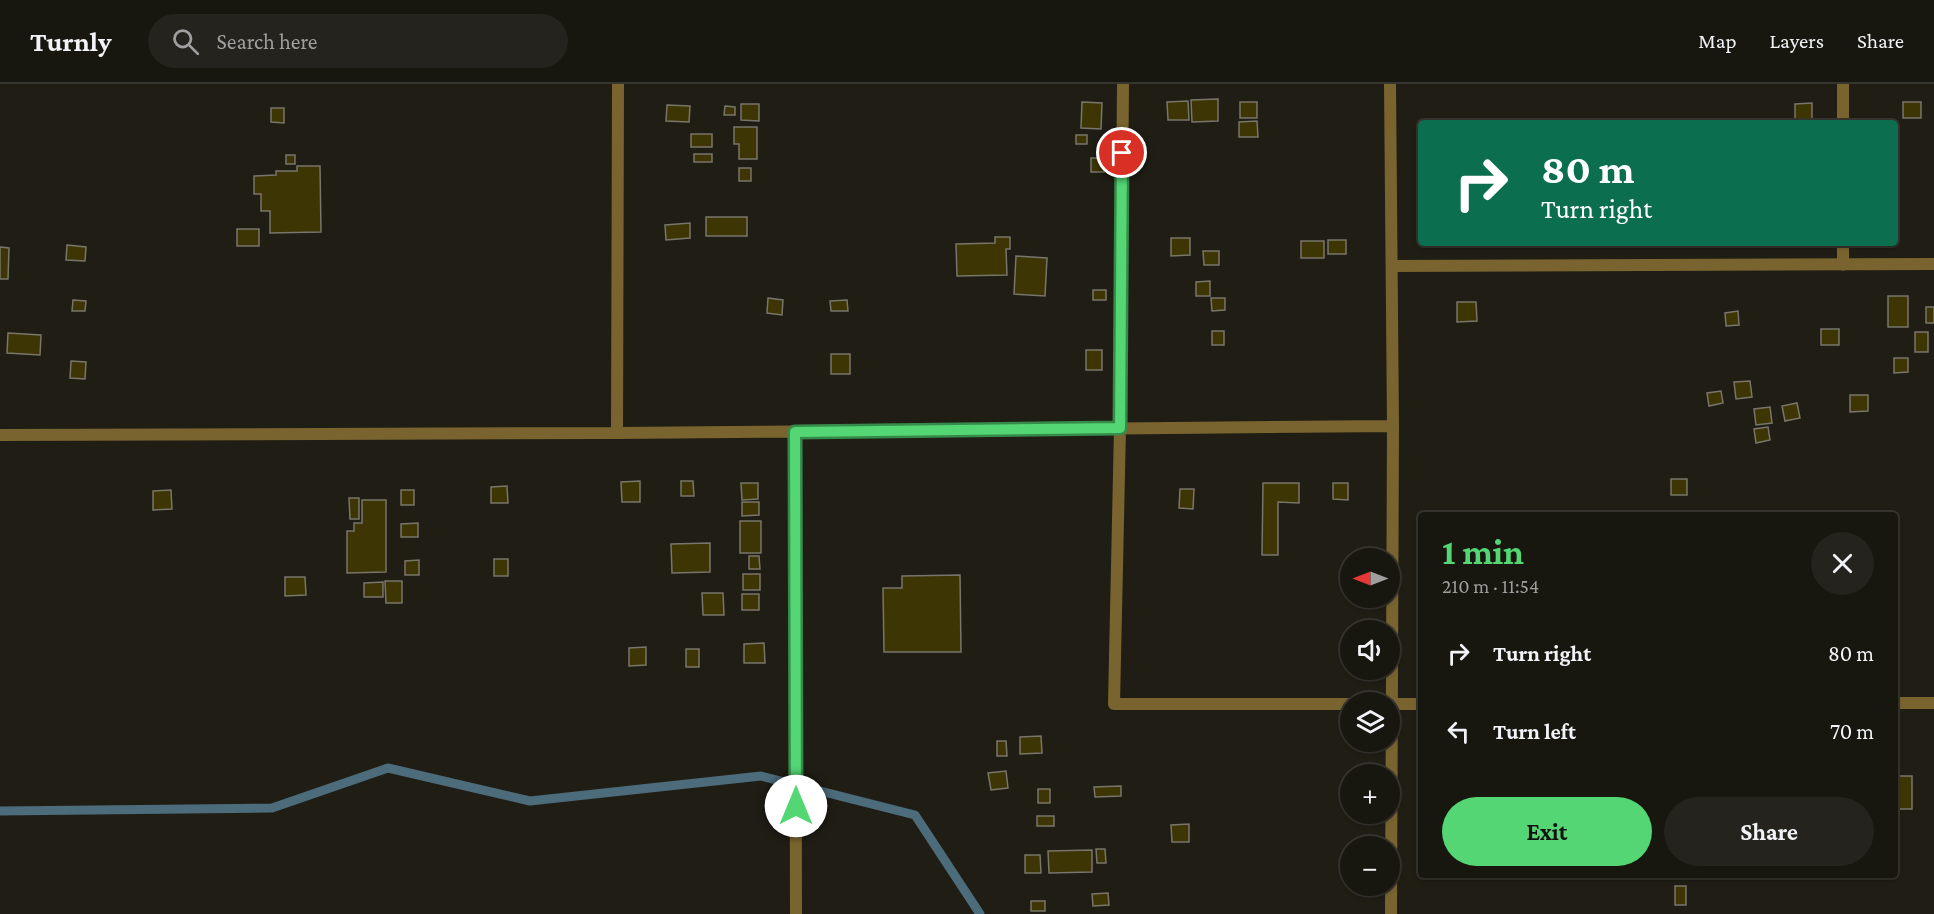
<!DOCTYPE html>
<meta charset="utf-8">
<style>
body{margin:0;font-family:"Crimson Pro",serif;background:#24231d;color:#f1f3f6;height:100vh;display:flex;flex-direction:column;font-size:22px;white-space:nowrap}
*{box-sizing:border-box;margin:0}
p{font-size:20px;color:#9e9f9e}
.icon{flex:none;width:33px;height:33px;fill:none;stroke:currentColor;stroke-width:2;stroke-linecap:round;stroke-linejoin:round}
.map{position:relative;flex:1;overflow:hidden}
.panel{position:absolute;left:1418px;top:428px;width:480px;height:366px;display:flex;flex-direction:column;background:#17160f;border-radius:6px;box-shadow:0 2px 4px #0004,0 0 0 2px #36352f}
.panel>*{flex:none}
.hud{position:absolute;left:1418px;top:36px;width:480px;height:126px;border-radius:6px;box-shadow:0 2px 4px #0004,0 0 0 2px #36352f;background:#0b6e4f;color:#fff;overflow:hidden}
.needle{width:39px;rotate:270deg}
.controls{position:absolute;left:1340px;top:464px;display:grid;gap:12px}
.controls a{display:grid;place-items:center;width:60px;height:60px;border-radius:50%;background:#17160f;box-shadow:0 2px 4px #0004,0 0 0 2px #36352f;font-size:30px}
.pin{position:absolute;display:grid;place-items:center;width:51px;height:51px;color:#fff;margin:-26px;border:3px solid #fff;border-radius:50%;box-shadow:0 2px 6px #0007}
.me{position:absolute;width:66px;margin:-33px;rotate:0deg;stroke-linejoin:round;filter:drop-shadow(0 0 4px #0008)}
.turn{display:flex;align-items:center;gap:21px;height:126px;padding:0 24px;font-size:27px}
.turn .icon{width:78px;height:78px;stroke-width:2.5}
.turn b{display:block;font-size:42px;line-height:51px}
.round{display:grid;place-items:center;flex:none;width:63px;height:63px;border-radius:32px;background:#24231d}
.head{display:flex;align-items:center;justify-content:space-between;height:102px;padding:0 24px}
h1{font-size:36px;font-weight:700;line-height:45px;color:#53d673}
.button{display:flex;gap:12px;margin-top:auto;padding:12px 24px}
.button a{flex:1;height:69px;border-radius:36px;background:#53d673;color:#111;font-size:24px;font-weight:700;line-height:69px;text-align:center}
.button a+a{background:#24231d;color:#f1f3f6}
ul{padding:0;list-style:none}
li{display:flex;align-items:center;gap:18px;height:78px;padding:0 24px}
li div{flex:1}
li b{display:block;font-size:22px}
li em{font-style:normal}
header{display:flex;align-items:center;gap:36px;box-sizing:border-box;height:84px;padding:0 30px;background:#17160f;border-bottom:2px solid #36352f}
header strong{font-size:28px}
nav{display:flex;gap:33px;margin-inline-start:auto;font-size:21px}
.search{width:420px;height:54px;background:#24231d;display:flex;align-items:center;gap:15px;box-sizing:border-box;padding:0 21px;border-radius:33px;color:#9e9f9e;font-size:22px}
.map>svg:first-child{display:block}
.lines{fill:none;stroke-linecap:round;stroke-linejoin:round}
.stream{stroke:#4c6b7b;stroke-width:9}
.building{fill:#3d3503;stroke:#78766b;stroke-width:1.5}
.minor{stroke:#79642f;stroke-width:12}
.route-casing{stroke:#368b4b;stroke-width:15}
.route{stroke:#53d673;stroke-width:10}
</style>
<header>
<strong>Turnly</strong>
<div class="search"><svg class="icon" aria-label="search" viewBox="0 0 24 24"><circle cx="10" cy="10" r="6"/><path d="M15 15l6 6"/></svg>Search here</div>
<nav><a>Map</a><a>Layers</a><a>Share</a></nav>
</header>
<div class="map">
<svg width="1934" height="830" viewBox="0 0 1934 830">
<rect width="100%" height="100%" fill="#1f1d14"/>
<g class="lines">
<!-- stream -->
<path class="stream" d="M0 727 272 724 388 684 530 717 761 692 915 731 980 830"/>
</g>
<!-- building -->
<path class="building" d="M1218 15V37L1192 38 1191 16Z
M1188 17 1189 36H1168L1167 18Z
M1082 18 1102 19 1101 45 1081 44Z
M1240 18H1257V34H1240Z
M1903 18H1921V34H1903Z
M1812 19V35L1795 36V20Z
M741 20H759V37L741 36Z
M667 21 690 22 689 38 666 37Z
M725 22 735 23V31H724Z
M271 24H284V39L271 38Z
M1675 35V39H1649V36Z
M1712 36V39H1679V37Z
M1257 37 1258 53H1239V38Z
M734 43H757V75H739V60H734Z
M691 50H712V63H691Z
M1076 51H1087V60H1076Z
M694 70H712V78H694Z
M286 71H295V80H286Z
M1091 74H1104V88H1091Z
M297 82H320L321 148 270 149V127H261V110H254V92L276 91V87H297Z
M739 84H751V97H739Z
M706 133H747V152H706Z
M690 139V154L666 156 665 141Z
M237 145H259V162H237Z
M995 153H1010V165H1006L1007 191 957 192 956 160 995 159Z
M1171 154H1190V171L1171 172Z
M1328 156H1346V170H1328Z
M1301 157H1324V174H1301Z
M67 161 86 163 85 177 66 176Z
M0 163 9 164 8 195H0Z
M1203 167H1219V181H1204Z
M1016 172 1047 174 1045 212 1014 210Z
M1210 197V212H1196V198Z
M1093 206H1106V216H1093Z
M1888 212H1908V243H1888Z
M768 214 783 216 782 231 767 229Z
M1211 214H1225V226L1212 227Z
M73 216 86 217 85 227H72Z
M847 216 848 227H831L830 217Z
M1457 218H1476L1477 237 1457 238Z
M1926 223H1934V239H1926Z
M1738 227 1739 241 1726 242 1725 229Z
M1821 245H1839V261H1821Z
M1212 247H1224V261H1212Z
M1915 248H1928V268H1915Z
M8 249 41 251 40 271 7 269Z
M1086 266H1102V286H1086Z
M831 270H850V290H831Z
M1894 274H1908V288L1894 289Z
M71 277 86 278 85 295 70 294Z
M1750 297 1752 313 1736 315 1734 298Z
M1721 307 1723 319 1709 322 1707 309Z
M1850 311H1868V327L1850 328Z
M1797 319 1800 334 1785 337 1782 322Z
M1770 323 1772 339 1756 341 1754 325Z
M1768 343 1770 356 1756 359 1754 345Z
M1671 395H1687V411H1671Z
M640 397V418H622L621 398Z
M681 397H693L694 412H681Z
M741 399H758V415L742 416Z
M1263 399H1299V419L1278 418V471H1262Z
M1333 399H1348V416L1333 415Z
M507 402 508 419H491V403Z
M1180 405H1194L1193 425 1179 424Z
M171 406 172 425 153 426V407Z
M401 406H414V421H401Z
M349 414H359V435H350Z
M362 416H386V488L347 489V447H354V439H362Z
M742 418H759V431L742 432Z
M740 437H761V469H740Z
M418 439V453H401V440Z
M710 459V488L672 489 671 460Z
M749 472H759L760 485H749Z
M494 475H508V492H494Z
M419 476V491H405V477Z
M743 490H760V506H743Z
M960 491 961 568H884L883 504H902V492Z
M285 493H305L306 511 285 512Z
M385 497H402V519H386Z
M383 498V513H364V499Z
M702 509H723L724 531H703Z
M742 510H759V526H742Z
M764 559 765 579H744V560Z
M646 563V581L629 582V564Z
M686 565H699V583H686Z
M1041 652 1042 669 1020 670V653Z
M997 657H1006L1007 672H997Z
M1006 687 1008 704 991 706 988 689Z
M1894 692H1912V725H1894Z
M1121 702V712L1095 713 1094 703Z
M1038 705H1050V719H1038Z
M1037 732H1054V742H1037Z
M1189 740V758H1172L1171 741Z
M1096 765H1105L1106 779H1097Z
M1092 766V788L1049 789 1048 767Z
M1025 771H1040L1041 789H1025Z
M1675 802H1686V821H1675Z
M1108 809 1109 821 1093 822 1092 810Z
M1031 817H1045V827H1031Z"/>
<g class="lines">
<!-- minor -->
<path class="minor" d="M1123 0 1120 344 1114 620H1350
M1390 0 1393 342 1391 830
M1843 0V39
M1843 159V181
M1392 182 1934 180
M795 347 796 830
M617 349 618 0
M0 351 617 349 1393 342
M1894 619H1934
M1389 620H1420"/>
</g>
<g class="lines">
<defs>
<path id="route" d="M796 722 795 348 1120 344 1122 69"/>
</defs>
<!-- route casing -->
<use href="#route" class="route-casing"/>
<!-- route -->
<use href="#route" class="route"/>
</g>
</svg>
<div class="controls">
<a><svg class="needle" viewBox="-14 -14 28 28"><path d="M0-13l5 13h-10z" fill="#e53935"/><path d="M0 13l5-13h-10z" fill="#9e9f9e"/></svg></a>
<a><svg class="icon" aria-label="sound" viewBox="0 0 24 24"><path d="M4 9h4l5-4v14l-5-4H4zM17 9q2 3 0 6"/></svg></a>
<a><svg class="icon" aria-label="layers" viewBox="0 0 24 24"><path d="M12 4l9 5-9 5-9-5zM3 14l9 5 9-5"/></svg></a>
<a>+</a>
<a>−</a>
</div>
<div class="pin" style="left:1122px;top:69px;background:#d93025"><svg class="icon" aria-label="arrive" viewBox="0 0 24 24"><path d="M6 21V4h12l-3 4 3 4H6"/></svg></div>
<svg class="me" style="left:796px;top:722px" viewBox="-20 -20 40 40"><circle r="19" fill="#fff"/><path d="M0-13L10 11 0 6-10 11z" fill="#53d673"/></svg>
<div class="hud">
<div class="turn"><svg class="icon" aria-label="right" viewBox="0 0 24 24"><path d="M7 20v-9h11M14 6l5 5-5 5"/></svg><div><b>80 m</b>Turn right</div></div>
</div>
<section class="panel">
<div class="head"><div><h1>1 min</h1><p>210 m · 11:54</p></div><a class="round"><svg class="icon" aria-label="close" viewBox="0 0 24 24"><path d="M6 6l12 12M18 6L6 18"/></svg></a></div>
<ul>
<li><svg class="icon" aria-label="right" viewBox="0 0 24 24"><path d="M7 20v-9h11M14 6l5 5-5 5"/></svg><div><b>Turn right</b></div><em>80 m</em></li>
<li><svg class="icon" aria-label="left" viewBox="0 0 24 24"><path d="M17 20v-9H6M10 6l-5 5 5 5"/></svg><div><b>Turn left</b></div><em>70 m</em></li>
</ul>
<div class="button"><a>Exit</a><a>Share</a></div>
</section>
</div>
